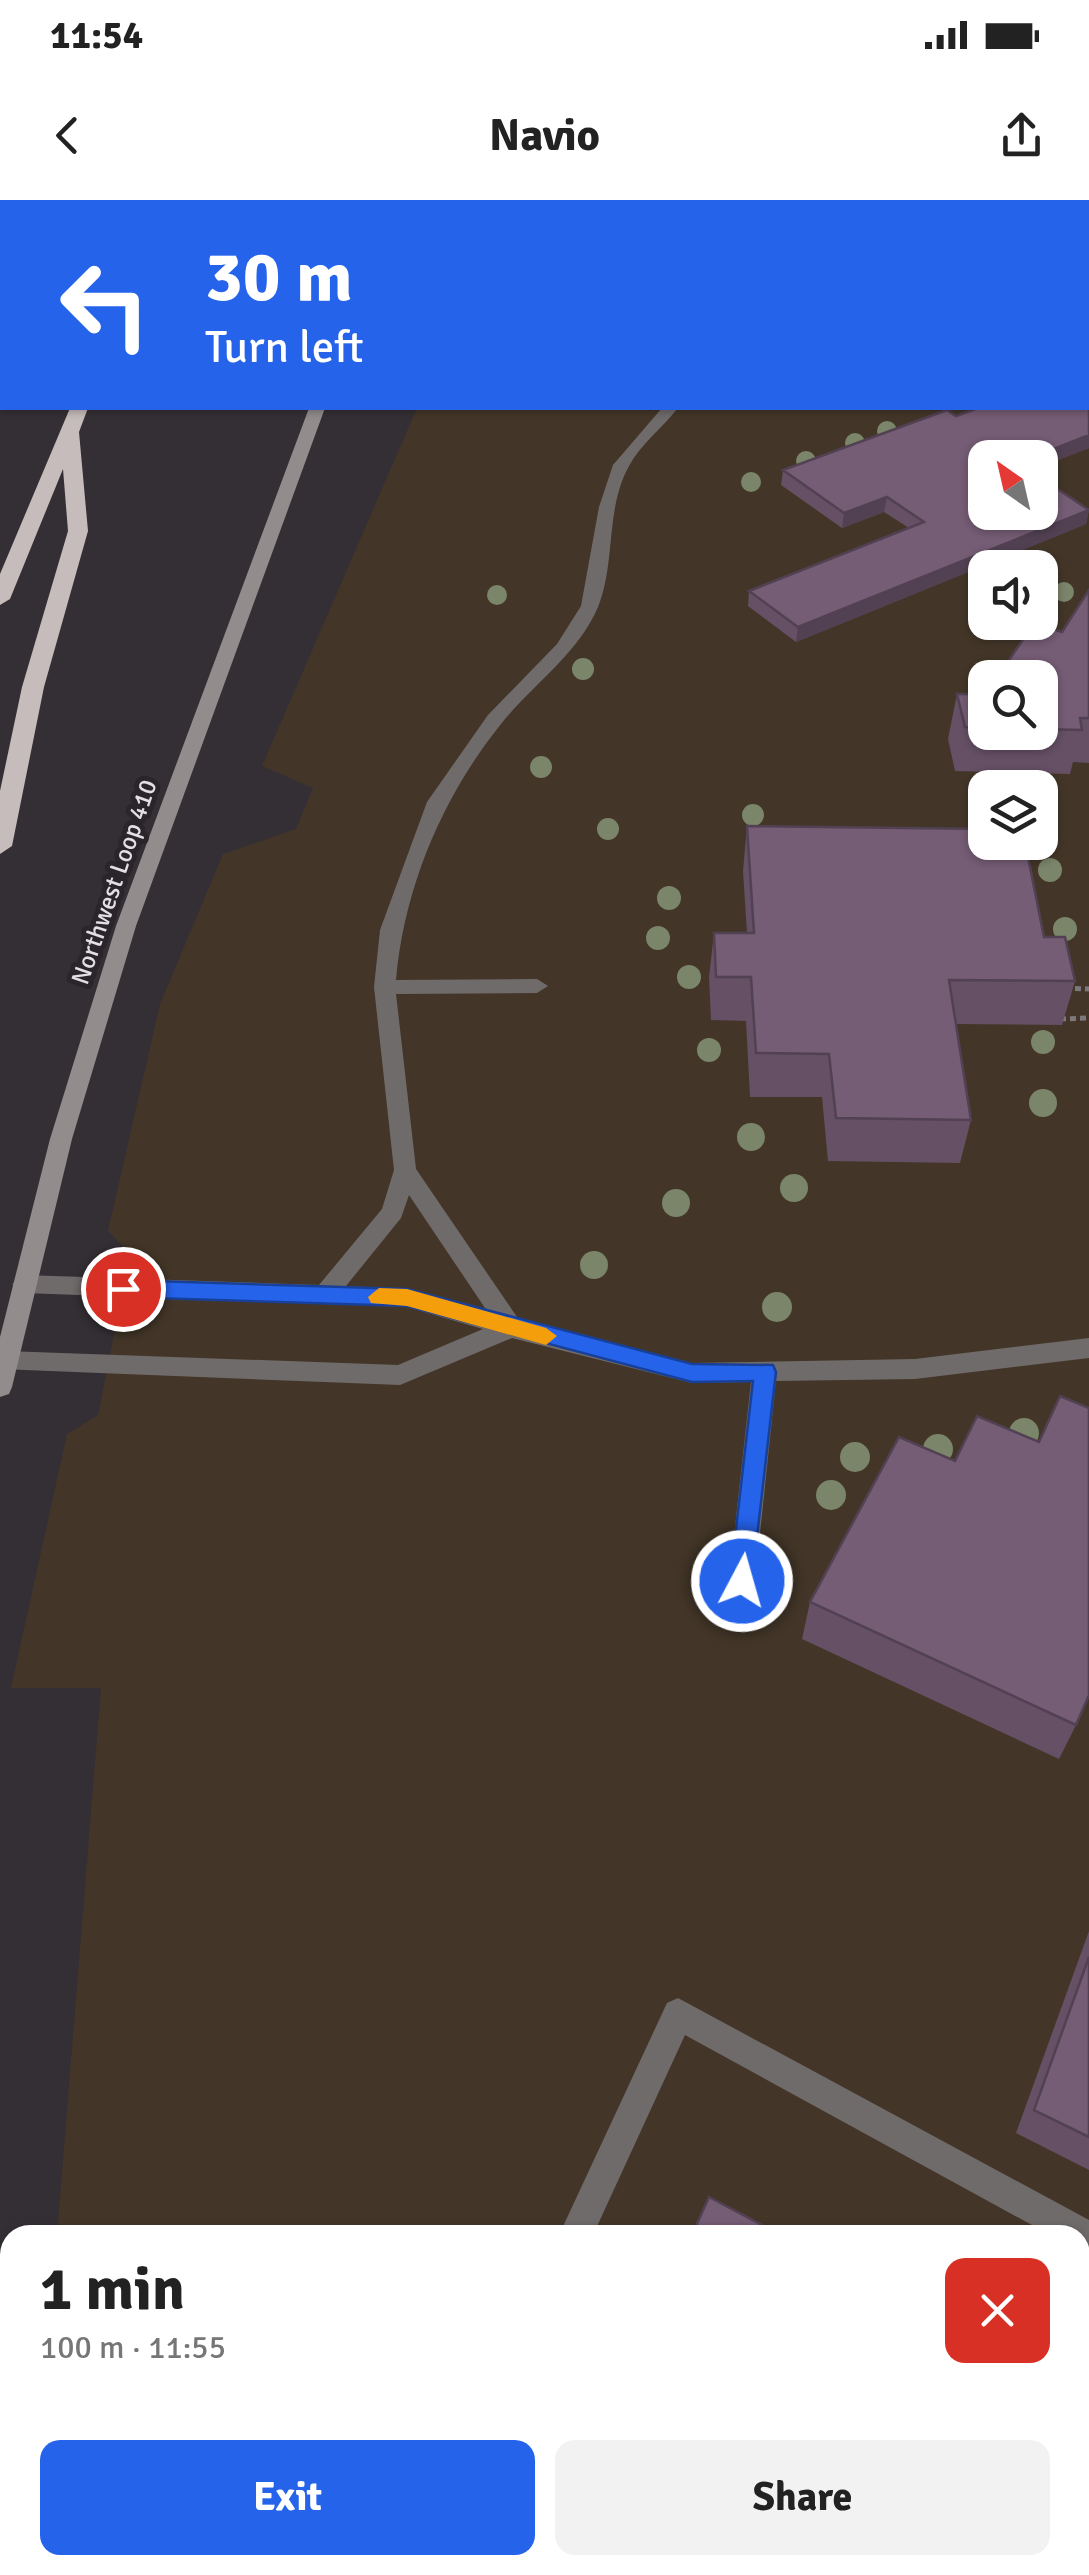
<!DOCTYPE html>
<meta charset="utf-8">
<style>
body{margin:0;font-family:Signika,sans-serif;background:#f2f2f2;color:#222;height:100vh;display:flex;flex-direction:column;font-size:38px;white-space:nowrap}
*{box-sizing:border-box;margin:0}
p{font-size:32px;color:#767676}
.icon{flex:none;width:55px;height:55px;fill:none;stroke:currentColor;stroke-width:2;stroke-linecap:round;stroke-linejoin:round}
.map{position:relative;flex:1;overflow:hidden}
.side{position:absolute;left:0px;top:2025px;width:1090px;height:350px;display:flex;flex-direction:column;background:#fff;border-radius:30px 30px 0 0;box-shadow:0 2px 8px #0004}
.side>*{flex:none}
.guide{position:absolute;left:0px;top:0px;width:1090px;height:210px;box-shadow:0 2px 8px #0004;background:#2563eb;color:#fff;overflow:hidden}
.needle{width:65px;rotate:326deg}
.tools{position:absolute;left:968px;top:240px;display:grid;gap:20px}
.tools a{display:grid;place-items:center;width:90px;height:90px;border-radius:20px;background:#fff;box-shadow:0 2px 8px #0004;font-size:50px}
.pin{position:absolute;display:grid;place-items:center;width:85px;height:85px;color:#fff;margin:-42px;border:5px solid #fff;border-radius:50%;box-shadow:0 2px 10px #0007}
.me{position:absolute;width:110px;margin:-55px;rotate:6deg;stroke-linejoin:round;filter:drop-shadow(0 0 8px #0008)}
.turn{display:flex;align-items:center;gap:35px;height:210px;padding:0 40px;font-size:45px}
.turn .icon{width:130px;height:130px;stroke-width:2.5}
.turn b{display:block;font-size:70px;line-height:85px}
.round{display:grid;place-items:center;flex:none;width:105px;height:105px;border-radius:20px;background:#f2f2f2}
.headline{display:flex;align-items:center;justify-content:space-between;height:170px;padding:0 40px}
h1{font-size:60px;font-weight:700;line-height:75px}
.action{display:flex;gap:20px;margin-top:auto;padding:20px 40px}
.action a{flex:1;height:115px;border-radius:20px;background:#2563eb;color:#fff;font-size:40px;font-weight:700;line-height:115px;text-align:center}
.action a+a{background:#f2f2f2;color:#222}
.status{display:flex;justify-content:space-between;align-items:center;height:70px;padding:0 50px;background:#fff;direction:ltr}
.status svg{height:28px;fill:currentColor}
header{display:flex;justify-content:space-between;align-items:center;height:130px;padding:0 40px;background:#fff;font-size:45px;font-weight:700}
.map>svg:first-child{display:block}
.commercial{fill:#433628;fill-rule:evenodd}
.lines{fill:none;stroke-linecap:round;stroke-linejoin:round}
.stream{fill:#436c73;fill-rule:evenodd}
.path{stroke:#7c787c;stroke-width:5;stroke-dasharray:6 4;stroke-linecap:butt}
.lane{fill:#706b6b;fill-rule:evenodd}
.secondary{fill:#938c8c;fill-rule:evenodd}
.highway{fill:#c6bcbb;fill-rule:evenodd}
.tree{fill:#7b856a}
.wall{fill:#655065}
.shaded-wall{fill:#524152}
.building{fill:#755d75;stroke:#524152;stroke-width:2.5}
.route{fill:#2563eb;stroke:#184099;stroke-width:2.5}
.slow{fill:#f59e0b}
.labels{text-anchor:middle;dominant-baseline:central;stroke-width:10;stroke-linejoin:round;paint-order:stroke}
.street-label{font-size:25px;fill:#e3e0e3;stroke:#2a252a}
</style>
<div class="status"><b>11:54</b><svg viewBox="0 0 49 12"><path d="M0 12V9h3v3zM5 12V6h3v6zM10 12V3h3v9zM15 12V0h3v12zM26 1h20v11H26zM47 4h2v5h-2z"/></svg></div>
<header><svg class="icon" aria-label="back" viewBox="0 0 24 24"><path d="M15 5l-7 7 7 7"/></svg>Navio<svg class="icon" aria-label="share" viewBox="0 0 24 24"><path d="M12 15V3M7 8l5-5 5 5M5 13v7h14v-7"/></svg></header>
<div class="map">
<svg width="1089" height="2375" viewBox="0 0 1089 2375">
<rect width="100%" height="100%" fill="#342f34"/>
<!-- commercial -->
<path class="commercial" d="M475 0H1089V2375H30L31 2365H1080V2035H57L101 1488H11L67 1234 98 1215 130 1053 108 1031 160 804 223 654 296 629 313 588 262 566 417 208H1088V2ZM985 258H1040V312H985ZM985 368H1040V422H985ZM985 478H1040V532H985ZM985 588H1040V642H985Z"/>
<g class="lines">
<!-- stream -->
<path class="stream" d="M975 0H985L986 2H976Z"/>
<!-- path -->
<path class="path" d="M1065 788 1089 789
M1060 819 1089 818"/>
<!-- lane -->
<path class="lane" d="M662 208H678C663 227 640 245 629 266 605 309 616 363 598 407 578 454 532 485 501 524 443 596 404 687 396 780L537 779 548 786 537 793 396 794 416 969 519 1120 692 1163 915 1159 1089 1138V1158L915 1179 776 1181 755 1381 752 1389 742 1393 732 1389 729 1381 751 1182 692 1183 512 1138 400 1185 0 1169V1153L6 1151 398 1165 483 1129 407 1107 24 1093 12 1084 24 1075 319 1085 382 1009 394 970 374 787 380 730 427 602 488 515 557 444 581 406 599 307 613 265ZM409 995 487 1111 407 1089 346 1086 401 1018Z
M678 1798 1089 2020V2055L1080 2051V2035H1050L685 1835 593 2035H559L667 1803Z
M411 2365H447L446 2375H410Z"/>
<!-- secondary -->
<path class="secondary" d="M309 208H325L136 726 72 939 12 1187 9 1194 0 1197V1137L50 939 116 726Z"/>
<!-- highway -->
<path class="highway" d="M70 208H88L79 232 88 331 44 487 12 646 0 654V591L22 487 68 331 63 269 10 399 0 405V374Z"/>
</g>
<!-- trees -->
<g class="tree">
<circle cx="887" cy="231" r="10"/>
<circle cx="855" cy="243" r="10"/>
<circle cx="806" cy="261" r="10"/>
<circle cx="751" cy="282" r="10"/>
<circle cx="1064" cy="392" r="10"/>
<circle cx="497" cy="395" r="10"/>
<circle cx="583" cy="469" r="11"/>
<circle cx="541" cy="567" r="11"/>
<circle cx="753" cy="615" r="11"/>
<circle cx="608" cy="629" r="11"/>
<circle cx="1050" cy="670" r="12"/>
<circle cx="669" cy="698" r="12"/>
<circle cx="1065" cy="729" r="12"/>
<circle cx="658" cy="738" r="12"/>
<circle cx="689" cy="777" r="12"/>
<circle cx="1043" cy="842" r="12"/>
<circle cx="709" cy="850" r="12"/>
<circle cx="1043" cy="903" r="14"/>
<circle cx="751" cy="937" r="14"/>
<circle cx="794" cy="988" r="14"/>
<circle cx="676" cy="1003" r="14"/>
<circle cx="594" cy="1065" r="14"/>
<circle cx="777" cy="1107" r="15"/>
<circle cx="1024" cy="1233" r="15"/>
<circle cx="938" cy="1249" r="15"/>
<circle cx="855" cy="1257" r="15"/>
<circle cx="831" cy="1295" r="15"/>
</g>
<!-- wall -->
<path class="wall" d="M956 216 1089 248 1040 267V258H985V312L1089 309 1086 324 796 442 748 406 749 391 909 328 884 312 842 328 781 285 783 270Z
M1089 390V563L1073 562 1070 574 955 571 948 539 957 494H985V532H1040V478L1062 432Z
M747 626 1044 737 1075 781 1062 825 956 824 971 920 960 963 828 961 822 897H750L746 821 711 820 709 777 714 733H747L743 671Z
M810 1402 1076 1525 1059 1559 802 1439Z
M1089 1731V1970L1016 1933Z
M898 2365H1080L1089 2375H894Z"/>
<!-- shaded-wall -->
<path class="shaded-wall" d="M1089 235V248L1040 267V258H1031Z
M985 275V289L975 279Z
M887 297 884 312 842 328 844 313Z
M1089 310 1086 324 796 442 798 427Z"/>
<!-- building -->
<path class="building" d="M1088 167H1089V235L1031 258H985V275L975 279 985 286V312H1040L1041 278 1089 310 798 427 749 391 924 322 887 297 844 313 783 270 947 210 956 216 978 208H1088Z
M1089 390V518H1080L1082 530 1040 529V478H997L1034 423 1062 432Z
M957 494H985V528L965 527Z
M747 626 985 629V642H1025L1044 737H1065L1075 781 949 780 971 920 836 918 829 854 756 853 751 777H716L714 733H754Z
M1060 1196 1089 1208V1495L1076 1525 810 1402 899 1237 955 1261 977 1216 1039 1242Z
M1089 1757V1937L1034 1910Z
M709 1997 781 2035H692Z
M1080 2197 1089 2202V2375H907L910 2365H1080Z"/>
<!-- route -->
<path class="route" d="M123 1080 407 1089 692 1164 773 1165 776 1172 751 1389H733L730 1381 753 1181 692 1182 407 1106 123 1097 112 1089Z"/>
<!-- slow -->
<path class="slow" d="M379 1088 407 1089 546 1128 557 1136 546 1145 407 1106 371 1103 368 1097Z"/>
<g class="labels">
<!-- street labels -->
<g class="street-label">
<text transform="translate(114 682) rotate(-71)">Northwest Loop 410</text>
</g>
</g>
</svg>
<div class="tools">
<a><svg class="needle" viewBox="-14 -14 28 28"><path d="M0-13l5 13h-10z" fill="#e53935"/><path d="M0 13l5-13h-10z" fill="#767676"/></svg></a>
<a><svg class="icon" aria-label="sound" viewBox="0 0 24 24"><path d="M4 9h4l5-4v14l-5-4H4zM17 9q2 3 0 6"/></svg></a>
<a><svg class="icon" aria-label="search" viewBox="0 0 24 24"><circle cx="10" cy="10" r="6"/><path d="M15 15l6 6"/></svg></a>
<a><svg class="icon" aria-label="layers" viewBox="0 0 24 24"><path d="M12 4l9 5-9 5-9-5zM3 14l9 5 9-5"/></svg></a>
</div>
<div class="pin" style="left:123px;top:1089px;background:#d93025"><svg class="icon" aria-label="arrive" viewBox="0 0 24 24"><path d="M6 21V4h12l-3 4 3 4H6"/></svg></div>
<svg class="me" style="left:742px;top:1381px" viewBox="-20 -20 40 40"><circle r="17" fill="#2563eb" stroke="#fff" stroke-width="3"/><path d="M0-11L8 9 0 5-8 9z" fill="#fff"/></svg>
<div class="guide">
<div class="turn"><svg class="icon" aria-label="left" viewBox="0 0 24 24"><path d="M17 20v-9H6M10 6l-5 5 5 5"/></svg><div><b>30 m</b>Turn left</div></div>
</div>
<section class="side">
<div class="headline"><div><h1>1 min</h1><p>100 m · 11:55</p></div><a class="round" style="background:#d93025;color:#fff"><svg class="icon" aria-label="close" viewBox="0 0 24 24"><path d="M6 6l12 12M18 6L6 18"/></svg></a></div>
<div class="action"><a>Exit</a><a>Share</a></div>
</section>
</div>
